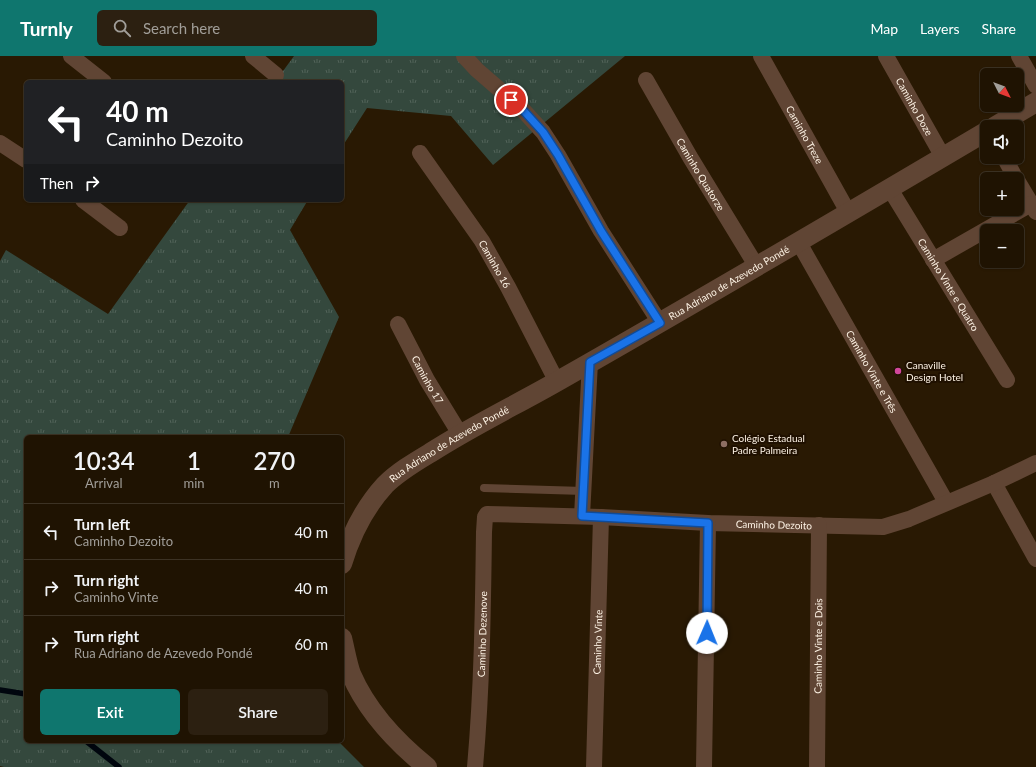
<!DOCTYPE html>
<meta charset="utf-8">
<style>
body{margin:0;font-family:Lato,sans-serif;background:#2c2011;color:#f1f3f6;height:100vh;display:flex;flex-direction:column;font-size:15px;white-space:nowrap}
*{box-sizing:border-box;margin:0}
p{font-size:13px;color:#a19e99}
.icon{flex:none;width:22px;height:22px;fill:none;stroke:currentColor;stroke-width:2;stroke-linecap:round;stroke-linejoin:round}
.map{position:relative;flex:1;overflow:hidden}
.drawer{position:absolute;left:24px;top:379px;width:320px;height:308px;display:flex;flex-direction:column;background:#1f1302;border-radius:6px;box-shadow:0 1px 3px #0004,0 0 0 1px #3c3224}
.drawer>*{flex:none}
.banner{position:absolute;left:24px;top:24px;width:320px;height:122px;border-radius:6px;box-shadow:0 1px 3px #0004,0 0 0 1px #3c3224;background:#202124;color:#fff;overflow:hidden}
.needle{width:26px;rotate:132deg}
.tools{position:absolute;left:980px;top:12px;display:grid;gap:8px}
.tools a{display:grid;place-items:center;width:44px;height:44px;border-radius:6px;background:#1f1302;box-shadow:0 1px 3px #0004,0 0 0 1px #3c3224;font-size:20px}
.pin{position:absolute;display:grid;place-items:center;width:34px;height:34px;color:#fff;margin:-17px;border:2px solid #fff;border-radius:50%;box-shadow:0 1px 4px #0007}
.me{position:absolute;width:44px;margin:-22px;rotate:1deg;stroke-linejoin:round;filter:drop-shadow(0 0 3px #0008)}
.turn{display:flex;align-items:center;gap:14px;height:84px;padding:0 16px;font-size:18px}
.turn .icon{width:52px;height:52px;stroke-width:2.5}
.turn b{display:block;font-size:28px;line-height:34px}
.then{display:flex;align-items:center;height:38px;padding:0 16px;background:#0003;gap:8px;font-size:15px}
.eta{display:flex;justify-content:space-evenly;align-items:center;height:68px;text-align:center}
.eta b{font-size:24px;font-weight:600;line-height:28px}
.primary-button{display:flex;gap:8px;margin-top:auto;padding:8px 16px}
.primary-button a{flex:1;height:46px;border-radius:6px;background:#0f766e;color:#fff;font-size:16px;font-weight:600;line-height:46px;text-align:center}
.primary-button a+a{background:#2c2011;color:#f1f3f6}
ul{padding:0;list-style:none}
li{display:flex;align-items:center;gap:12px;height:56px;padding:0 16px;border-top:1px solid #3c3224}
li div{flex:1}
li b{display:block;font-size:15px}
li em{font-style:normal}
header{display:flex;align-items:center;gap:24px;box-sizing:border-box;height:56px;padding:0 20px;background:#0f766e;color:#fff}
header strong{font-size:19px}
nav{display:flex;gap:22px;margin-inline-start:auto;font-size:14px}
.search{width:280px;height:36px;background:#2c2011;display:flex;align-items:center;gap:10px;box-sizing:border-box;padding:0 14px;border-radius:6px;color:#a19e99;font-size:15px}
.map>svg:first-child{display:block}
.grass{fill:url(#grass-tufts)}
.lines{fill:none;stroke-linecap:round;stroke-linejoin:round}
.stream{stroke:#00060e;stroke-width:5.5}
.service{stroke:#604534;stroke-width:8}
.minor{stroke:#604534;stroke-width:16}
.tertiary{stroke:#604534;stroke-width:20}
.route-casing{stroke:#114b97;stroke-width:10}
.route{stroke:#1a73e8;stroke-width:7}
.hotel-dot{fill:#d1479c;stroke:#1f1000;stroke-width:1.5}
.education-dot{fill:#8d6e63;stroke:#1f1000;stroke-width:1.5}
.labels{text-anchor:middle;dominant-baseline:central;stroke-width:4;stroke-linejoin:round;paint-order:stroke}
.street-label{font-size:10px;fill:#fdf2e4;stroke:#1f1000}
.poi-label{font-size:10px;fill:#fdf2e4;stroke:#1f1000;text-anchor:start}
</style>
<header>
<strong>Turnly</strong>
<div class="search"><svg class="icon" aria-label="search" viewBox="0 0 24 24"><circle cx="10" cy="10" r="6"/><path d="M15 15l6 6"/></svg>Search here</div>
<nav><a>Map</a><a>Layers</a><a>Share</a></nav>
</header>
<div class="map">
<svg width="1036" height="711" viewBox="0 0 1036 711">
<defs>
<pattern id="grass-tufts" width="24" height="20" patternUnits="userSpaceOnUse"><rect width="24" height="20" fill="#34483d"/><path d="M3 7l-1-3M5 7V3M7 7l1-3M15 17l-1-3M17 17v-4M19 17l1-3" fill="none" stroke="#526359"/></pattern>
</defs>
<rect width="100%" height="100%" fill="#291903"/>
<!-- grass -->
<path class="grass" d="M294 0H625L493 109 451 60 367 52 342 91V26H275Z
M190 144H308L290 174 339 261 288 381H26V685H338L364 711H4L0 710V205L6 194 108 258Z"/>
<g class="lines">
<!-- stream -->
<path class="stream" d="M0 634 26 638
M86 685 119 711"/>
<!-- service -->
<path class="service" d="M484 432 584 435"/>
<!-- minor -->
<g class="minor">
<path d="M71 0 104 26"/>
<path d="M253 0 276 19"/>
<path d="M464 0 477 14 523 54 543 76 558 99 601 175 660 267"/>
<path id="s1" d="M761 0 848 156"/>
<path id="s2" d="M886 0 943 101"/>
<path d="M1019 0 1036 30"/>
<path id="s3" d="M646 24 690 101 757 211"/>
<path d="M0 87 26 104"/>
<path id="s4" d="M420 97 482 185 508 231 557 326"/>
<path d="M1004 101 1016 123"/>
<path d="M1017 124 1036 156"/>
<path id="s5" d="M890 133 1007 324"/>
<path d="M83 144 120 172"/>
<path id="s6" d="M798 185 946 446"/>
<path d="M933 204 1031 148"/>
<path id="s7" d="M398 268 427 324 460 378"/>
<path d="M994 427 1036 503"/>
<path d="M582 460 590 306"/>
<path id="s8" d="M475 711C482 633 483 554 484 476L485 461 487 458 601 461 708 467 883 471 909 463 994 427 1036 407"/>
<path id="s9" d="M594 711 601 461"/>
<path d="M704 711 708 467"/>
<path id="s10" d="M817 711 819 469"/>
</g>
<!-- tertiary -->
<g class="tertiary">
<path d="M994 71 1036 46"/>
<path id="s11" d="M342 508C351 478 364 452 385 429 398 416 415 406 430 397 472 370 516 349 558 325 702 243 845 159 987 75"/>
<path d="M342 582C345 594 347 607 351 618 367 655 396 686 427 711"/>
</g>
</g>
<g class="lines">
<defs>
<path id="route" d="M511 44 523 54 543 76 558 99 601 175 660 267 590 306 582 460 708 467 707 577"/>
</defs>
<!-- route casing -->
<use href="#route" class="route-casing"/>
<!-- route -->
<use href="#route" class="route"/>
</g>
<!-- markers -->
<circle class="hotel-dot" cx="898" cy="315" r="4"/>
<circle class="education-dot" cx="724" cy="388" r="4"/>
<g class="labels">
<!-- street labels -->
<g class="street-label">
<text stroke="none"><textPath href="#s2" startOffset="58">Caminho Doze</textPath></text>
<text stroke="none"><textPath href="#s1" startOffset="90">Caminho Treze</textPath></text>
<text stroke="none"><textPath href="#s3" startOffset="109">Caminho Quatorze</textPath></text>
<text stroke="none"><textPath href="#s4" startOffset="134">Caminho 16</textPath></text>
<text stroke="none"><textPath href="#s11" startOffset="490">Rua Adriano de Azevedo Pondé</textPath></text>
<text stroke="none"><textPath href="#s5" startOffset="112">Caminho Vinte e Quatro</textPath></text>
<text stroke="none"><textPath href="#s6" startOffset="150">Caminho Vinte e Três</textPath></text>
<text stroke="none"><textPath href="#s7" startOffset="63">Caminho 17</textPath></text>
<text stroke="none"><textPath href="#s11" startOffset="167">Rua Adriano de Azevedo Pondé</textPath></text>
<text stroke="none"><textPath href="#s8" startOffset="541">Caminho Dezoito</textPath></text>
<text stroke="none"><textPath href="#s8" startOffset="133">Caminho Dezenove</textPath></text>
<text stroke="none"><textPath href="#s9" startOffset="125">Caminho Vinte</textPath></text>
<text stroke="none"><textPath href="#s10" startOffset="121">Caminho Vinte e Dois</textPath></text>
</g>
<!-- poi labels -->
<g class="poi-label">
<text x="906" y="309">Canaville<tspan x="906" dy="12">Design Hotel</tspan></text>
<text x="732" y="382">Colégio Estadual<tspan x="732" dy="12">Padre Palmeira</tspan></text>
</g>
</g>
</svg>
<div class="tools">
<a><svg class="needle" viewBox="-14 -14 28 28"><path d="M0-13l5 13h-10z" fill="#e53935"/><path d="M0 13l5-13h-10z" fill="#a19e99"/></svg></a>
<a><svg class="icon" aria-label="sound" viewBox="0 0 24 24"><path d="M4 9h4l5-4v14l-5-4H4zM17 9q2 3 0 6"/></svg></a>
<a>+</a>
<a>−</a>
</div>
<div class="pin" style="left:511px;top:44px;background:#d93025"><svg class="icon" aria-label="arrive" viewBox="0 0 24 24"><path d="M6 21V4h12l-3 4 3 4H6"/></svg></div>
<svg class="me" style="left:707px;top:577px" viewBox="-20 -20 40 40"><circle r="19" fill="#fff"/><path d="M0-13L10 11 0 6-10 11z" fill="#1a73e8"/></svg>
<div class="banner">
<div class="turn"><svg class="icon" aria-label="left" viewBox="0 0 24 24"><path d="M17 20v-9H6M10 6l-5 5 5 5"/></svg><div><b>40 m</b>Caminho Dezoito</div></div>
<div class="then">Then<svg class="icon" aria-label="right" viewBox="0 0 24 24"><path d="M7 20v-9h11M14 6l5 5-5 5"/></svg></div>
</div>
<section class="drawer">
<div class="eta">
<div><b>10:34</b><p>Arrival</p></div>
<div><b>1</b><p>min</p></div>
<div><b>270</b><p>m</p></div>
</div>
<ul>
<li><svg class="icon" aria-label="left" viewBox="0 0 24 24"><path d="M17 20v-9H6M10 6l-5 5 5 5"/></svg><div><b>Turn left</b><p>Caminho Dezoito</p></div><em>40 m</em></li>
<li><svg class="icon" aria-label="right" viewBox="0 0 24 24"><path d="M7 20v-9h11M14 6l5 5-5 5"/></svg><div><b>Turn right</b><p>Caminho Vinte</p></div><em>40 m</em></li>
<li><svg class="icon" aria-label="right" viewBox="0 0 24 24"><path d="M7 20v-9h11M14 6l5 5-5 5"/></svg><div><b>Turn right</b><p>Rua Adriano de Azevedo Pondé</p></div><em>60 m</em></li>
</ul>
<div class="primary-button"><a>Exit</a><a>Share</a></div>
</section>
</div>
